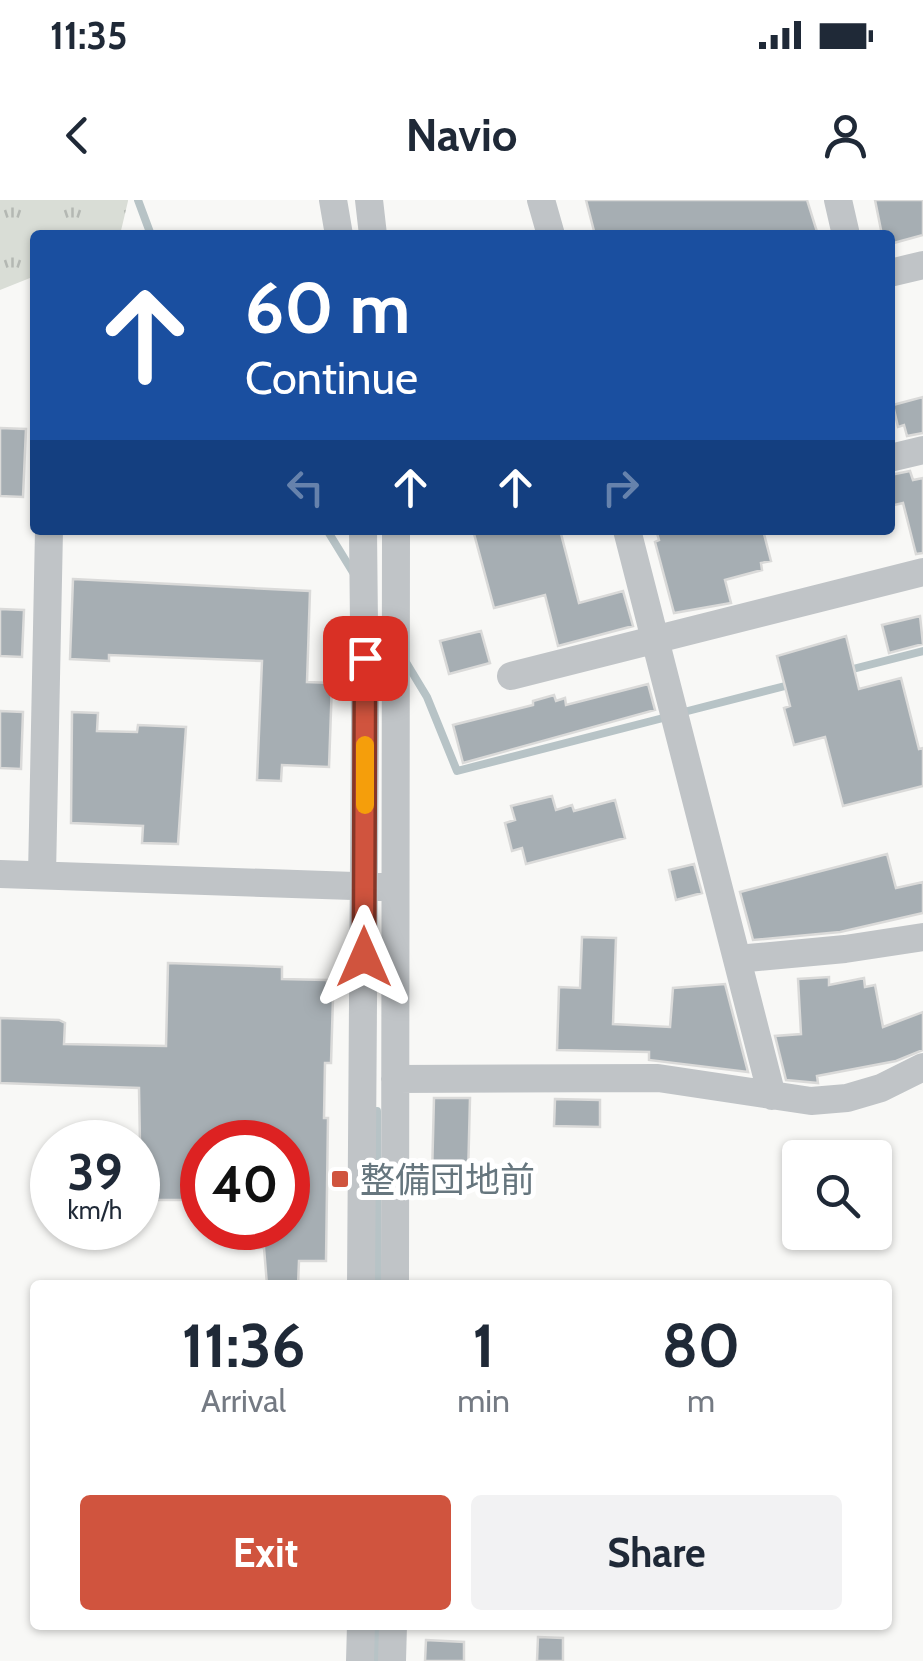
<!DOCTYPE html>
<meta charset="utf-8">
<style>
body{margin:0;font-family:Cabin,"Noto Sans JP",sans-serif;background:#f2f2f3;color:#1f2937;height:100vh;display:flex;flex-direction:column;font-size:38px;white-space:nowrap}
*{box-sizing:border-box;margin:0}
p{font-size:32px;color:#747a83}
.icon{flex:none;width:55px;height:55px;fill:none;stroke:currentColor;stroke-width:2;stroke-linecap:round;stroke-linejoin:round}
.map{position:relative;flex:1;overflow:hidden}
.panel{position:absolute;left:30px;top:1080px;width:862px;height:350px;display:flex;flex-direction:column;background:#fff;border-radius:10px;box-shadow:0 2px 8px #0004}
.panel>*{flex:none}
.guide{position:absolute;left:30px;top:30px;width:865px;height:305px;border-radius:10px;box-shadow:0 2px 8px #0004;background:#1a4fa0;color:#fff;overflow:hidden}
.fabs{position:absolute;left:782px;top:940px;display:grid;gap:20px}
.fabs a{display:grid;place-items:center;width:110px;height:110px;border-radius:10px;background:#fff;box-shadow:0 2px 8px #0004;font-size:50px}
.speed{position:absolute;left:30px;top:920px;display:flex;gap:20px;font-size:50px;font-weight:700;text-align:center}
.speed>*{display:grid;place-content:center;width:130px;height:130px;border-radius:50%;background:#fff;box-shadow:0 2px 8px #0004;line-height:1}
.speed small{font-size:25px;font-weight:400}
.speed .limit{border:15px solid #d22;background:#fff;color:#111}
.pin{position:absolute;display:grid;place-items:center;width:85px;height:85px;color:#fff;margin:-42px;border-radius:20px;box-shadow:0 5px 15px #0006}
.me{position:absolute;width:110px;margin:-55px;rotate:0deg;stroke-linejoin:round;filter:drop-shadow(0 0 8px #0008)}
.turn{display:flex;align-items:center;gap:35px;height:210px;padding:0 50px;font-size:45px}
.turn .icon{width:130px;height:130px;stroke-width:2.5}
.turn b{display:block;font-size:70px;line-height:85px}
.lanes{display:flex;align-items:center;height:95px;padding:0 50px;background:#0003;justify-content:center;gap:50px;direction:ltr}
.lanes .off{opacity:.35}
.eta{display:flex;justify-content:space-evenly;align-items:center;height:170px;text-align:center}
.eta b{font-size:60px;font-weight:700;line-height:70px}
.button{display:flex;gap:20px;margin-top:auto;padding:20px 50px}
.button a{flex:1;height:115px;border-radius:10px;background:#d0543e;color:#fff;font-size:40px;font-weight:700;line-height:115px;text-align:center}
.button a+a{background:#f2f2f3;color:#1f2937}
.status{display:flex;justify-content:space-between;align-items:center;height:70px;padding:0 50px;background:#fff;direction:ltr}
.status svg{height:28px;fill:currentColor}
header{display:flex;justify-content:space-between;align-items:center;height:130px;padding:0 50px;background:#fff;font-size:45px;font-weight:700}
.map>svg:first-child{display:block}
.grass{fill:url(#grass-tufts)}
.lines{fill:none;stroke-linecap:round;stroke-linejoin:round}
.stream{stroke:#b7c3c6;stroke-width:8}
.building{fill:#a6aeb3;stroke:#dadad9;stroke-width:2.5}
.minor{stroke:#c0c4c7;stroke-width:28}
.route-casing{stroke:#873728;stroke-width:25}
.route{stroke:#d0543e;stroke-width:18}
.slow{stroke:#f59e0b;stroke-width:18}
.poi-dot{fill:#d0543e;stroke:#fff;stroke-width:4}
.labels{text-anchor:middle;dominant-baseline:central;stroke-width:10;stroke-linejoin:round;paint-order:stroke}
.poi-label{font-size:35px;fill:#66767e;stroke:#fff;text-anchor:start}
</style>
<div class="status"><b>11:35</b><svg viewBox="0 0 49 12"><path d="M0 12V9h3v3zM5 12V6h3v6zM10 12V3h3v9zM15 12V0h3v12zM26 1h20v11H26zM47 4h2v5h-2z"/></svg></div>
<header><svg class="icon" aria-label="back" viewBox="0 0 24 24"><path d="M15 5l-7 7 7 7"/></svg>Navio<svg class="icon" aria-label="person" viewBox="0 0 24 24"><circle cx="12" cy="8" r="4"/><path d="M4 21q1-7 8-7t8 7"/></svg></header>
<div class="map">
<svg width="923" height="1461" viewBox="0 0 923 1461">
<defs>
<pattern id="grass-tufts" width="24" height="20" patternUnits="userSpaceOnUse" patternTransform="scale(2.5)"><rect width="24" height="20" fill="#d9ddd6"/><path d="M3 7l-1-3M5 7V3M7 7l1-3M15 17l-1-3M17 17v-4M19 17l1-3" fill="none" stroke="#b4b8b3"/></pattern>
</defs>
<rect width="100%" height="100%" fill="#f8f8f6"/>
<!-- grass -->
<path class="grass" d="M0 0H128V1L120 35H35V76L0 90Z"/>
<g class="lines">
<!-- stream -->
<path class="stream" d="M138 0 151 35
M327 330 354 374
M404 459 427 497 457 571 667 517
M845 471 923 451
M680 513 793 484
M377 911V1085
M377 1461V1425"/>
</g>
<!-- building -->
<path class="building" d="M586 0H807L818 35H595Z
M875 0H923V35L890 44V35H882Z
M923 197V233L907 236 904 225 898 227 893 205Z
M0 228 26 229 23 297 0 296Z
M910 271 913 280 923 278V353L916 354 903 303 890 306V275Z
M473 330H560L579 403 623 391 633 426 558 446 545 395 494 408Z
M656 330H763L771 361 761 363 762 370 725 380 731 403 674 413 655 342 659 340Z
M73 379 310 391 307 482 332 483 329 567 282 565 281 581 257 580 262 461 109 455V461L70 459Z
M0 409 24 410 22 457 0 456Z
M920 416 923 444 889 453 882 425Z
M481 431 490 463 449 474 440 441Z
M846 436 859 489 901 478 919 549 923 548V586L843 606 825 537 794 545 784 508 790 506 777 456Z
M648 484 655 510 463 563 453 525 533 505V501L554 495 556 501 565 498 566 505Z
M0 511 23 512 21 569 0 568Z
M72 512 98 513 97 531 137 532 138 525 186 527 178 644 142 643 143 626 71 623Z
M552 596 556 610 572 605 574 611 615 600 625 638 526 664 522 648 512 651 505 623 515 620 511 606Z
M887 654 896 688 923 682V713L840 732 753 740 740 692Z
M694 664 702 693 676 700 669 670Z
M582 737 616 738 613 824 670 827 673 788 725 784 748 872 649 860V852L557 850 559 787 580 788Z
M168 763 282 767V779L327 780V798H333L331 863H325L324 918H328L326 1061H299L298 1085H267L264 1048H256L257 1028H288V942H202V1000H141L139 888 0 883V818L59 820 65 823 64 844 166 846Z
M829 777V785L864 778 865 787 875 785 883 827 923 812V850L896 861 817 876 818 883 786 880 775 836 801 834 798 779Z
M434 898H470L468 977 432 976Z
M555 899 600 900V927L554 926Z
M538 1437 563 1438V1461H537Z
M426 1440 464 1442V1461H425Z"/>
<g class="lines">
<!-- minor -->
<path class="minor" d="M333 0 339 35
M369 0 373 35
M541 0 551 35
M838 0 846 35
M890 73 923 65
M890 258 923 250
M627 330 772 896
M511 476 923 372
M0 674 383 687
M42 675 49 330
M737 759 845 749 923 737
M395 879 658 878 811 901 847 898 881 888 923 867
M361 1085 365 522 363 330
M395 1085 396 330
M360 1461 361 1425
M392 1461 393 1425"/>
</g>
<g class="lines">
<defs>
<path id="route" d="M364 757 365 458"/>
</defs>
<!-- route casing -->
<use href="#route" class="route-casing"/>
<!-- route -->
<use href="#route" class="route"/>
<!-- slow -->
<path class="slow" d="M365 605V545"/>
</g>
<!-- markers -->
<rect class="poi-dot" x="330" y="969" width="20" height="20" rx="5"/>
<g class="labels">
<!-- poi labels -->
<g class="poi-label">
<text x="360" y="979">整備団地前</text>
</g>
</g>
</svg>
<div class="fabs">
<a><svg class="icon" aria-label="search" viewBox="0 0 24 24"><circle cx="10" cy="10" r="6"/><path d="M15 15l6 6"/></svg></a>
</div>
<div class="speed"><div>39<small>km/h</small></div><div class="limit">40</div></div>
<div class="pin" style="left:365px;top:458px;background:#d93025"><svg class="icon" aria-label="arrive" viewBox="0 0 24 24"><path d="M6 21V4h12l-3 4 3 4H6"/></svg></div>
<svg class="me" style="left:364px;top:757px" viewBox="-20 -20 40 40"><path d="M0-17L14 15 0 8-14 15z" fill="#d0543e" stroke="#fff" stroke-width="4"/></svg>
<div class="guide">
<div class="turn"><svg class="icon" aria-label="ahead" viewBox="0 0 24 24"><path d="M12 20V5M6 11l6-6 6 6"/></svg><div><b>60 m</b>Continue</div></div>
<div class="lanes"><svg class="icon off" aria-label="left" viewBox="0 0 24 24"><path d="M17 20v-9H6M10 6l-5 5 5 5"/></svg><svg class="icon" aria-label="ahead" viewBox="0 0 24 24"><path d="M12 20V5M6 11l6-6 6 6"/></svg><svg class="icon" aria-label="ahead" viewBox="0 0 24 24"><path d="M12 20V5M6 11l6-6 6 6"/></svg><svg class="icon off" aria-label="right" viewBox="0 0 24 24"><path d="M7 20v-9h11M14 6l5 5-5 5"/></svg></div>
</div>
<section class="panel">
<div class="eta">
<div><b>11:36</b><p>Arrival</p></div>
<div><b>1</b><p>min</p></div>
<div><b>80</b><p>m</p></div>
</div>
<div class="button"><a>Exit</a><a>Share</a></div>
</section>
</div>
